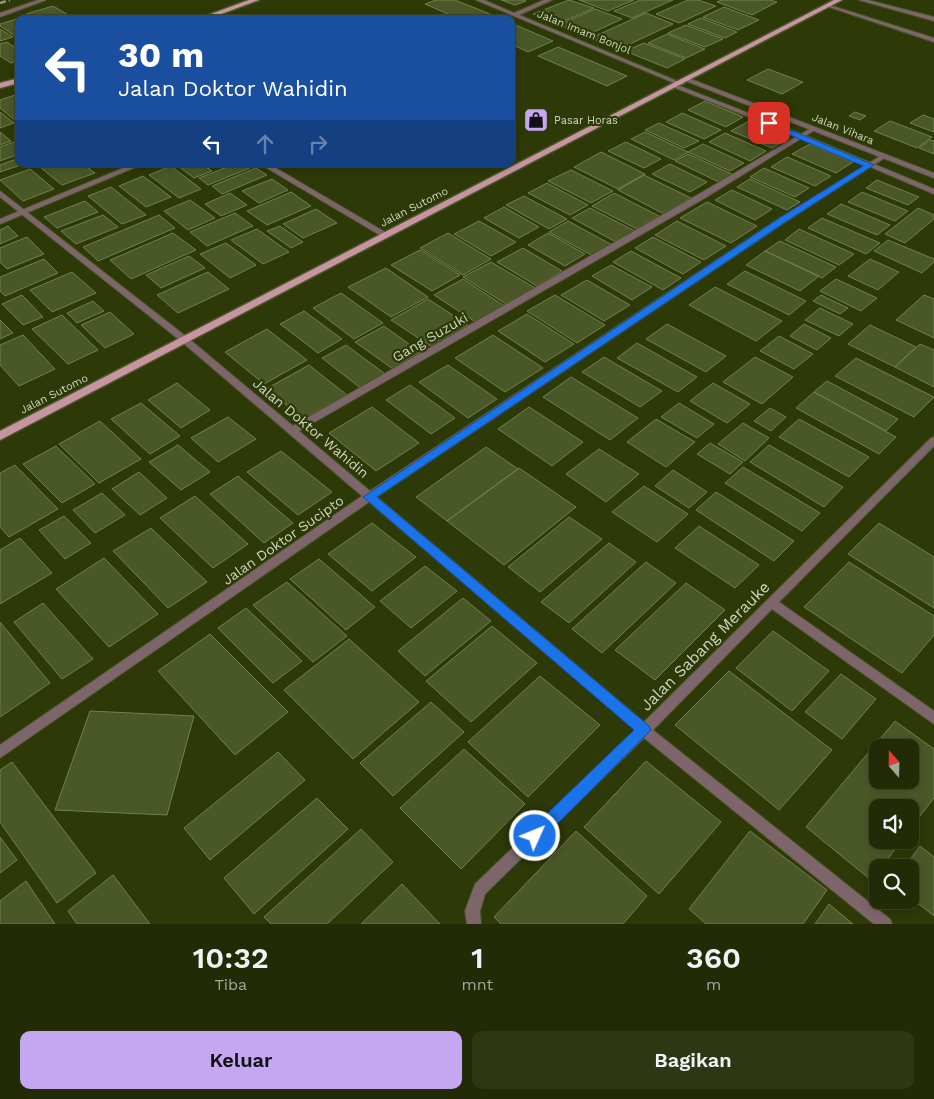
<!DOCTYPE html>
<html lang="id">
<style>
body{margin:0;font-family:"Work Sans",sans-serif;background:#2e3713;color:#f1f3f6;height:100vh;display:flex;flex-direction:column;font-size:19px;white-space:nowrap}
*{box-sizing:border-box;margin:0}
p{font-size:16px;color:#a2a79a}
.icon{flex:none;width:28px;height:28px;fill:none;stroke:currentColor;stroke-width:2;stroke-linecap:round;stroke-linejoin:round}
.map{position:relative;height:924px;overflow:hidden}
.side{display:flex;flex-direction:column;background:#222b05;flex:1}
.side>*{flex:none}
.banner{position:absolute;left:15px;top:15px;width:500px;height:152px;border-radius:10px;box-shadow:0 2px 8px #0003,0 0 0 1px #3f4727;background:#1a4fa0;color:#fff;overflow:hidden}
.needle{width:32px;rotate:340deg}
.tools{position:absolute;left:869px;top:739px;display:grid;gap:10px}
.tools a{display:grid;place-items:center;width:50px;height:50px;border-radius:10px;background:#222b05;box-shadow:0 2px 8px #0003,0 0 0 1px #3f4727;font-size:25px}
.pin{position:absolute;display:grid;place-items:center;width:42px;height:42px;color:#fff;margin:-21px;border-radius:10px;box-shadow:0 2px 8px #0006}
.me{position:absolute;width:55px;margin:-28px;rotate:46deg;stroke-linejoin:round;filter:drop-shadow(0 0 4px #0008)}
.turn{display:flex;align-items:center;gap:18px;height:105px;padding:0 20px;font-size:22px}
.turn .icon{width:65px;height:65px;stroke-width:2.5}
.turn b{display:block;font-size:35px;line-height:42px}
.lanes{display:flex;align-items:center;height:48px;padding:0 20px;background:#0003;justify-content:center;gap:25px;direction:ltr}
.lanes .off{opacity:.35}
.eta{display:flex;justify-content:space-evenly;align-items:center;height:85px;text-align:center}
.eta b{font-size:30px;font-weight:600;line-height:35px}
.button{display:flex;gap:10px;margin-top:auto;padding:10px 20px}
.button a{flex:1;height:58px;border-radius:10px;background:#c5a7f1;color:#111;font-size:20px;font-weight:600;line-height:58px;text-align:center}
.button a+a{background:#2e3713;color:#f1f3f6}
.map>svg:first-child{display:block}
.building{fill:#4a5828;stroke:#71804f;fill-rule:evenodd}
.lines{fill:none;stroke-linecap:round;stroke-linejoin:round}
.service-casing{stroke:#4a5528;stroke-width:2}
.minor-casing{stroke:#4a5528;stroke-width:2}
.tertiary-casing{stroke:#4a5528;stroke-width:2}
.primary-casing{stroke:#4a5528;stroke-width:3}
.service{fill:#7e656b;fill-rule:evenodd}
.minor{fill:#7e656b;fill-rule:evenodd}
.tertiary{fill:#7e656b;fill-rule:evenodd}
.primary{fill:#c795a1;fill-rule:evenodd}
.rail{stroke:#8e9874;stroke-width:2.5;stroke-dasharray:6 3;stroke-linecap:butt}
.route{fill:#1a73e8;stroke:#114b97}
.labels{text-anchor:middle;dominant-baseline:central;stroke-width:4.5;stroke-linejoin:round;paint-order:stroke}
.far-street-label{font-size:11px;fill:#ced7bd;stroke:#2d3907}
.far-poi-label{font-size:11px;fill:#ced7bd;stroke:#2d3907;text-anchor:start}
.street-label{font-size:14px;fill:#ced7bd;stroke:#2d3907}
.near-street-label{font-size:16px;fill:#ced7bd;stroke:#2d3907}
</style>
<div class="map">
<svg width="934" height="924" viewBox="0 0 934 924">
<rect width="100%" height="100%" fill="#2d3907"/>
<!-- building -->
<path class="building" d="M436 0H455L490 14 479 19H459L425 4Z
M501 0H524L526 1 515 5Z
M569 0 594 8 557 24 533 14Z
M579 0H634L608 11Z
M640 0H673L632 18 614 11Z
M688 0H698L716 6 679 23 656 14Z
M722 0H770L777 2 752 15 717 2Z
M53 6 72 17 33 19 26 14Z
M724 7 759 20 738 30 703 17Z
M595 9 622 19 585 36 559 25Z
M646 13 673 24 619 49 591 38Z
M23 17 26 19H19V35L15 36 0 26V24Z
M701 18 737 32 725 38 688 24Z
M511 23 553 41 528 52 511 44Z
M686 25 723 39 705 47 668 33Z
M0 29 13 37 0 41Z
M667 34 705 49 686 58 648 43Z
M7 42 19 50V61L11 63 0 56V44Z
M644 43 685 59 667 68 625 51Z
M558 47 627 76 607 86 538 56Z
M768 69 803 82 782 94 747 80Z
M18 94 19 121 17 122 0 108V100Z
M705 101 743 117 726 127 688 110Z
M0 112 14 123 0 128Z
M855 112 866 116 860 120 849 116Z
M682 113 721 130 704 139 666 122Z
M923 115 934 119V132L910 123Z
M749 121 789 138 772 148 731 131Z
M890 121 932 137 917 148 874 131Z
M659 123 699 141 684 148 645 130Z
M0 132 11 141 0 145Z
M645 132 688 152 674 160 631 139Z
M725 133 766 151 750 161 709 142Z
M930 140 934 141V154L919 148Z
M14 142 19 146V154L0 161V147Z
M626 142 661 159 644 168 608 151Z
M703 144 744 163 730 171 688 152Z
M810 144 853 162 836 173 792 154Z
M601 152 645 174 618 189 574 167Z
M688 154 734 175 721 183 675 161Z
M787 157 831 176 815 186 771 167Z
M19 158V164H24L0 172V165Z
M53 164H83L95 173 62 185 41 168Z
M175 164H202L212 171 194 178Z
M235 164H244L250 168 208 185 199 178Z
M670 164 707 182 690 192 652 174Z
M171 166 201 189 179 198 149 175Z
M256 168 267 175 222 194 212 186Z
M764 168 809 188 795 197 750 177Z
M30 169 54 189 23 201 0 180Z
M571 170 613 191 591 203 548 181Z
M644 175 691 198 664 214 618 190Z
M143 176 171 197 146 207 119 186Z
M272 179 288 190 259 203 242 191Z
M750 179 800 202 787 210 737 187Z
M877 180 919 197 908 205 866 188Z
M547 183 588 205 570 215 528 193Z
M111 187 146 215 122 224 88 196Z
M732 190 772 209 755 220 715 200Z
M291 192 311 206 267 225 247 211Z
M862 192 908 211 895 221 848 202Z
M230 193 247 205 221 216 205 204Z
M614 193 659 216 637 229 592 206Z
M524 196 567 219 549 229 506 205Z
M190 200 215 218 188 230 164 211Z
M85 201 98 212 57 228 44 217Z
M707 202 757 226 731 243 680 218Z
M841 204 890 225 877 235 827 214Z
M504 207 539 227 519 238 484 218Z
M590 208 635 231 616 242 572 218Z
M918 208 934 215V219L905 243 885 234Z
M316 209 337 223 303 238 283 224Z
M235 213 253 226 207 246 190 232Z
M103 215 118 227 76 244 61 231Z
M159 215 175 228 98 261 83 247Z
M822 218 880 243 866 254 808 228Z
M479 221 516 242 491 256 454 234Z
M568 221 614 246 595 257 549 232Z
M677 221 726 246 704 260 655 235Z
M8 226 18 236 0 244V230Z
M280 226 303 242 291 248 267 231Z
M257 229 289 252 263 264 231 240Z
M799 229 854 254 839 265 785 240Z
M173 233 196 250 131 279 110 260Z
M448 233 491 259 463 275 420 248Z
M548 233 585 254 565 266 528 245Z
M27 237 44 254 7 269 0 262V248Z
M653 237 701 262 683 274 635 248Z
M888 240 934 259V262L922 273 874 251Z
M780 241 836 267 822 278 765 251Z
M226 243 256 265 230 278 200 254Z
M523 248 562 271 537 286 497 262Z
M420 250 460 275 432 291 391 265Z
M631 251 681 278 663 290 613 262Z
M765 251 819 276 800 291 746 265Z
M189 256 205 268 161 288 146 275Z
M44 259 58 273 5 296 0 291V277Z
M870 259 899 272 878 290 848 276Z
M491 262 537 289 509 306 463 277Z
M611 265 652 287 632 300 592 276Z
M386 268 428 297 391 317 348 287Z
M745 271 806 301 789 315 727 284Z
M72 272 96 293 52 312 30 290Z
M208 272 229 289 178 313 157 295Z
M463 279 506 307 477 323 434 295Z
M836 279 877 298 861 311 820 291Z
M587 280 630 305 604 321 561 295Z
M715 287 782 321 756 341 689 305Z
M341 293 383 323 354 339 313 308Z
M22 295 43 317 23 325 2 304Z
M555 295 605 325 577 343 527 311Z
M821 295 848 308 840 314 813 301Z
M924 295 934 299V338L896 320Z
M428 299 468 325 432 347 391 320Z
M93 301 104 311 77 323 67 313Z
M820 308 853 324 839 336 805 320Z
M304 311 342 339 318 353 280 324Z
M110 312 134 334 105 348 81 325Z
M527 314 574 344 545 362 498 331Z
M62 315 98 350 68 364 32 329Z
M0 320 13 333 0 339Z
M667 324 726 356 706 372 646 339Z
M804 324 831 338 817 350 790 336Z
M870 325 916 347 895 367 848 344Z
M384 326 420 352 393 369 355 342Z
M267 329 307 360 264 384 225 352Z
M23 335 55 369 19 386 0 365V345Z
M493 335 543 368 505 392 455 358Z
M779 336 813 354 794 369 760 351Z
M637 343 697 377 678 392 617 358Z
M920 344 934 350V387L895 367Z
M346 345 388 376 363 390 322 358Z
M604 357 662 391 640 407 582 372Z
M755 357 793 377 762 404 723 382Z
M856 358 934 397 914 417 835 376Z
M309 365 347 395 304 419 266 389Z
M448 365 497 399 468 418 419 382Z
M571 377 638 418 610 440 543 397Z
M827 381 898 419 886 431 814 392Z
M177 383 210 410 181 428 148 400Z
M713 383 750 404 727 423 690 401Z
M410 385 455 418 431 434 386 400Z
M814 392 896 437 879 454 796 408Z
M141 403 180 436 150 454 111 419Z
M679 403 714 424 697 438 661 417Z
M372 407 419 443 376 471 329 433Z
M529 407 583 442 552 466 498 429Z
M770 408 786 417 771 431 754 421Z
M228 417 256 439 218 462 191 438Z
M656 419 695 442 666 467 627 442Z
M799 419 869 457 849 477 779 437Z
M100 421 141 459 99 483 59 444Z
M743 423 769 438 745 461 718 444Z
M710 443 743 462 730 474 697 454Z
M178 445 210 472 181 490 149 462Z
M769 445 843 487 824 507 750 462Z
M56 446 95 484 62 503 23 464Z
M486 447 518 469 447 521 416 497Z
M599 449 639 474 606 502 566 474Z
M281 451 332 492 298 515 247 472Z
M15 465 58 509 9 537 0 527V473Z
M743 467 820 513 802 531 725 483Z
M519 468 576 507 504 565 447 521Z
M673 470 707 492 689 508 655 486Z
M139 472 167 498 140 515 112 489Z
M238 476 293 523 264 543 210 494Z
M644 486 688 514 657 542 612 512Z
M716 492 794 541 774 561 696 510Z
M102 493 125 515 95 533 73 510Z
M195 496 248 544 213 568 160 518Z
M64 516 91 543 65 559 39 530Z
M569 517 602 539 540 592 508 567Z
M372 523 416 557 372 591 328 554Z
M879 523 934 557V608L848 554Z
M699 526 759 565 735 588 675 548Z
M151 528 207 582 168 608 113 551Z
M20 538 52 573 0 604V550Z
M609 543 636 562 569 623 541 602Z
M104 558 158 614 109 647 56 589Z
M319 559 375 607 346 630 290 579Z
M646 562 676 583 602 653 572 629Z
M849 562 934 616V635L902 673 804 607Z
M425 566 457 591 411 628 380 601Z
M287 582 347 636 313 662 253 605Z
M686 583 725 610 655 680 615 650Z
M463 598 491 621 425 676 398 651Z
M43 603 93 659 62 679 14 622Z
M246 608 302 661 273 683 218 628Z
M0 622 50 683 0 717Z
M492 626 537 663 471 722 426 681Z
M773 631 829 671 792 711 736 668Z
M210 634 288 712 235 755 158 671Z
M349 639 419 702 353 759 284 690Z
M729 671 832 750 779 810 675 725Z
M841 674 876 699 842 739 805 712Z
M540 676 600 725 528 797 468 742Z
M431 702 464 732 393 796 360 763Z
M90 711 194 716 167 815 55 810Z
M895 721 934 749V798L910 829V808H878V840H902L881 868H878V871L871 880 806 827ZM878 748H910V780H878Z
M464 749 525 804 461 869 400 808Z
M278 752 305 780 210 860 184 828Z
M646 761 721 822 659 894 584 827Z
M12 762 96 873 57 903 0 822V770Z
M317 798 348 829 254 914 224 878Z
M361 829 393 862 327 924H271L264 917Z
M576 831 647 896 623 924H501L494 917Z
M750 831 827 890 803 924H706L689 909Z
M0 837 17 860 0 873Z
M920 846 934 857V916L910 897V868H904Z
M113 875 150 924H77L68 911Z
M26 881 55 924H0V901Z
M402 884 440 924H361Z
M829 904 853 924H815Z"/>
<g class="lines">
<defs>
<path id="service" d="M859 0H868L934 17V21Z
M826 4 934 38V42L826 6Z"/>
<path id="minor" d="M38 0H46L0 17V13Z
M476 0H484L514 13 544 0H552L519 15 684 84 679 85Z
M813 127 818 128 705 198 299 431 370 491 778 219 882 155H886V157L784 223 377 497 644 722 931 438 934 437V446L779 602 934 711V724L772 609 653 730 890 919 892 924H874L644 738 485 894 480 911 481 924H467L465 911 475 884 635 730 369 502 0 758V745L362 496 182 342 181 340 182 338H188L293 426 699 194Z
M133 164H143L0 224V219Z
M260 164H269L390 235 386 237H383Z"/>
<path id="tertiary" d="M688 78 934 173V178L686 81 685 80Z
M673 85H677L804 135 934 189V194L800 137 673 87Z
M0 191 188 338 189 340 188 342H182L0 197Z"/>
<path id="primary" d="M249 0H259L208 19H197Z
M834 0H842L0 440V431Z
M19 78V83L0 88V83Z"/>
</defs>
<!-- service casing -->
<use href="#service" class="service-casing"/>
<!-- minor casing -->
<use href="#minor" class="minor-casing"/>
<!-- tertiary casing -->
<use href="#tertiary" class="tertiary-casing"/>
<!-- primary casing -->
<use href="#primary" class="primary-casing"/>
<!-- service -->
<use href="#service" class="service"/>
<!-- minor -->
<use href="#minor" class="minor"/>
<!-- tertiary -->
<use href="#tertiary" class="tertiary"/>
<!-- primary -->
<use href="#primary" class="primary"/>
<!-- rail -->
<path class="rail" d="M0 3 10 0"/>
</g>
<!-- route -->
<path class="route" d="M769 121 874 165 784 223 377 497 649 726 651 730 540 841 535 843 529 841 527 836 529 831 634 730 363 497 778 219 863 166 766 125 765 123Z"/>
<!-- icons -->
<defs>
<symbol id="shop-square" viewBox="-11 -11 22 22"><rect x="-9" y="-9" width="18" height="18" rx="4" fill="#c5a7f1" stroke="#2d3907"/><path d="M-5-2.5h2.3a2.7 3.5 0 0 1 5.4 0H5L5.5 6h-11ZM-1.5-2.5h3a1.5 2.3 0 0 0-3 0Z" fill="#111"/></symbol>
</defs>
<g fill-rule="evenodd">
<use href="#shop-square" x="522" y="106" width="28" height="28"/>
</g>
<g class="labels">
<!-- far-street labels -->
<g class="far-street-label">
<text transform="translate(584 32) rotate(22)">Jalan Imam Bonjol</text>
<text transform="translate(843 129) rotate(22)">Jalan Vihara</text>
<text transform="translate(414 207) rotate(-27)">Jalan Sutomo</text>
<text transform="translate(54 394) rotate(-27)">Jalan Sutomo</text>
</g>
<!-- far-poi labels -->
<g class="far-poi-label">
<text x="554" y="120">Pasar Horas</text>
</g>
<!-- street labels -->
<g class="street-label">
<text transform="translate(430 337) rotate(-30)">Gang Suzuki</text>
<text transform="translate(311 428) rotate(40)">Jalan Doktor Wahidin</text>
<text transform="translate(283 540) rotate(-35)">Jalan Doktor Sucipto</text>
</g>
<!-- near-street labels -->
<g class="near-street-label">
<text transform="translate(705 646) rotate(-45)">Jalan Sabang Merauke</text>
</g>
</g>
</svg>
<div class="tools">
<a><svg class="needle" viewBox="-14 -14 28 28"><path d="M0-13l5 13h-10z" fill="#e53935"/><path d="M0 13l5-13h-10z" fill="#a2a79a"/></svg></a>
<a><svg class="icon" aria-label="sound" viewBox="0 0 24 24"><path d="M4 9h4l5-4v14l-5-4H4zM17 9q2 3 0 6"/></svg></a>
<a><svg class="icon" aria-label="search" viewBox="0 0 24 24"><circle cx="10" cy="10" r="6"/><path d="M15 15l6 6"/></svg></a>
</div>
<div class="pin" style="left:769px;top:123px;background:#d93025"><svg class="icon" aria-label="arrive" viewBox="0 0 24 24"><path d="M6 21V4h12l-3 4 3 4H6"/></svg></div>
<svg class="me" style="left:535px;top:836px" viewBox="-20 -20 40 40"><circle r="17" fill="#1a73e8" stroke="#fff" stroke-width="3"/><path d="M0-11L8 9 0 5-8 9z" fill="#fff"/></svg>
<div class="banner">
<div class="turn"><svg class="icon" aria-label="left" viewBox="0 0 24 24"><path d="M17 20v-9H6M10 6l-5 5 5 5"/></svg><div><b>30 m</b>Jalan Doktor Wahidin</div></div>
<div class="lanes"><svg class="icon" aria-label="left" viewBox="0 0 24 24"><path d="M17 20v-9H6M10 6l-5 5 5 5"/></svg><svg class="icon off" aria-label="ahead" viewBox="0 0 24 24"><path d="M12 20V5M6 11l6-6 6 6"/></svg><svg class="icon off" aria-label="right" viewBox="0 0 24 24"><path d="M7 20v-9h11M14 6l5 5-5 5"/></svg></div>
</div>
</div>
<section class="side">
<div class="eta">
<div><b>10:32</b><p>Tiba</p></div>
<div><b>1</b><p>mnt</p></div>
<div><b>360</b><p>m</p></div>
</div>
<div class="button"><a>Keluar</a><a>Bagikan</a></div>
</section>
